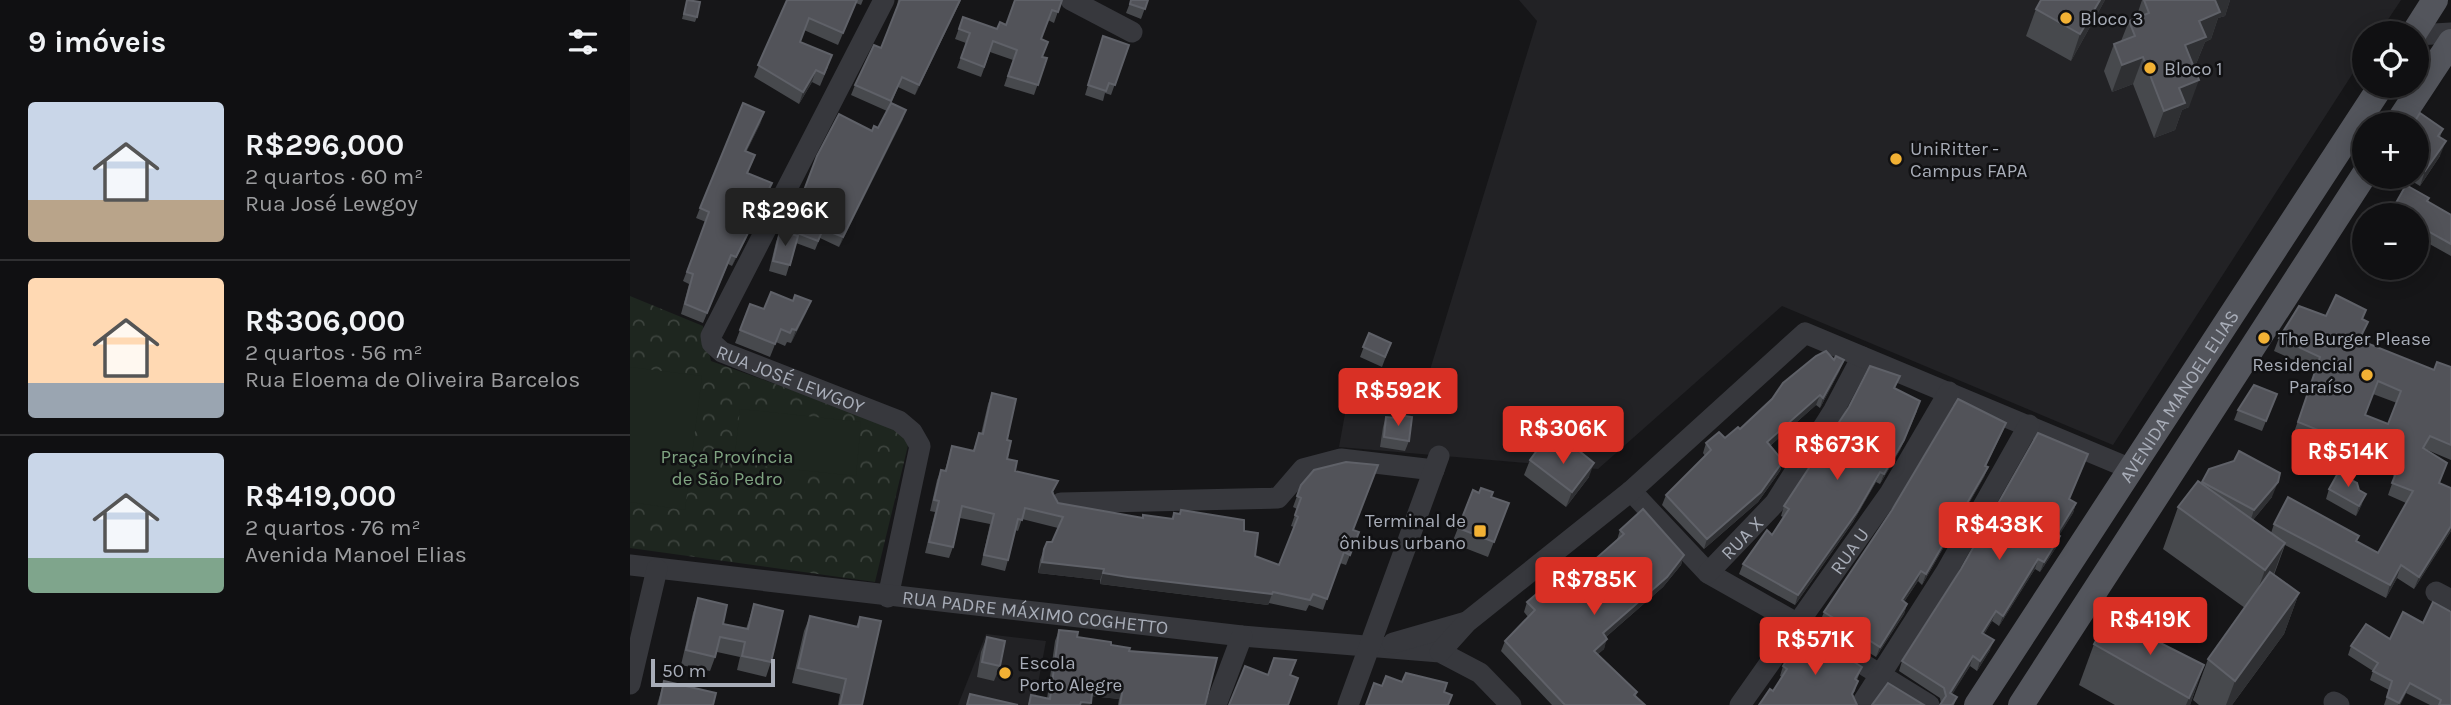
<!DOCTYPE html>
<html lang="pt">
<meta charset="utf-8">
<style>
body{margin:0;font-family:Karla,sans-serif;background:#19191b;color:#f1f3f6;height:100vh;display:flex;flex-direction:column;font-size:26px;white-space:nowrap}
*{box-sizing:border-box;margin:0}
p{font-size:23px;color:#9c9d9f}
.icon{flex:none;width:38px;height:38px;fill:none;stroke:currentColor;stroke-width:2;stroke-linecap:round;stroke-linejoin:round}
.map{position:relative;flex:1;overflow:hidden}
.side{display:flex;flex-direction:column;background:#101012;width:630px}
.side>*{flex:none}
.buttons{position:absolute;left:1722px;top:21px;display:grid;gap:14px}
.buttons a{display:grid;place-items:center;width:77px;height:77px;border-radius:50%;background:#101012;box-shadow:0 4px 18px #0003,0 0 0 2px #303032;font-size:35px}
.scale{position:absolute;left:21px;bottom:18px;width:124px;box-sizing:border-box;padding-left:7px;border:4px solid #a8adb8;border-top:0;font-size:19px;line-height:24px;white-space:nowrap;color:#a8adb8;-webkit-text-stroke:5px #111113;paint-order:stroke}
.price{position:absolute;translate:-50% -60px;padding:0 16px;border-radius:7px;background:#d93025;color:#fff;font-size:23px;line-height:46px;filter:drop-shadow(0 2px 4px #0008)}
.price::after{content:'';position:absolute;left:50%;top:42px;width:21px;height:16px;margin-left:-10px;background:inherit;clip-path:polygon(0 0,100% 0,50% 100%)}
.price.selected{background:#222;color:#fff}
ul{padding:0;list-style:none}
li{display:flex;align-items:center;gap:21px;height:175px;padding:0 28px}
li+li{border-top:2px solid #303032}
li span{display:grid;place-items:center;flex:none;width:196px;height:140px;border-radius:7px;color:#555}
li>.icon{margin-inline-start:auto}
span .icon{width:84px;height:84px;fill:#fffc;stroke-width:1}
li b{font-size:30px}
h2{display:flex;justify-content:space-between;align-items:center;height:84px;padding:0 28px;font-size:30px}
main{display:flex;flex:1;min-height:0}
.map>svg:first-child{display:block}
.built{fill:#222225}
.forest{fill:url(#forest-crowns)}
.garden{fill:#1e261f}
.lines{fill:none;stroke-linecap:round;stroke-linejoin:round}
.minor{stroke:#37383d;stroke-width:21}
.major{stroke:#53555c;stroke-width:26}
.wall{fill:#47494d;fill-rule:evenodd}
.shaded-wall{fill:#2f3033}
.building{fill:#525359;stroke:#5f6168;stroke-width:2;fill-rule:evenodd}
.poi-dot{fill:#f2b134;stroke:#111113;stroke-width:2.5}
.labels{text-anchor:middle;stroke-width:5;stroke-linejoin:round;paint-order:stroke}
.poi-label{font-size:19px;fill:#a8adb8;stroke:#111113;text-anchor:start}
.street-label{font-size:19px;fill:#a8adb8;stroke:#111113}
.park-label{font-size:19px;fill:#7fa381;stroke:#111113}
</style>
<main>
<section class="side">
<h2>9 imóveis<svg class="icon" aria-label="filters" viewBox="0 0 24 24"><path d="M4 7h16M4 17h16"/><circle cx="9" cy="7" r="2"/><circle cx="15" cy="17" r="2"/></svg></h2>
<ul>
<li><span style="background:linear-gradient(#c9d6e8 70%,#b9a48a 0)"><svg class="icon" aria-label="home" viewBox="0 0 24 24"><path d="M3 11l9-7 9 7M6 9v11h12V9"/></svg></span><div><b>R$296,000</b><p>2 quartos · 60 m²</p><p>Rua José Lewgoy</p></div></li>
<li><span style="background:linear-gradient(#ffd9b3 75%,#9aa5b1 0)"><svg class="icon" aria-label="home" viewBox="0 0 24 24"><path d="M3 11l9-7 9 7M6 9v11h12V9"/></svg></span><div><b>R$306,000</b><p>2 quartos · 56 m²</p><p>Rua Eloema de Oliveira Barcelos</p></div></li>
<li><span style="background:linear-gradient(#c9d6e8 75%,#7fa58c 0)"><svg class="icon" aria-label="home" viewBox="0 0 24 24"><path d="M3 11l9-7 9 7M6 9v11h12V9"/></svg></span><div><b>R$419,000</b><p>2 quartos · 76 m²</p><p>Avenida Manoel Elias</p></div></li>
</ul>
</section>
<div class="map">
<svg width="1821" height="705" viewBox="0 0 1821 705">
<defs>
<pattern id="forest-crowns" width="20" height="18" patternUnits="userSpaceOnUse" patternTransform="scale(1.75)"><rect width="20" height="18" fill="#1e261f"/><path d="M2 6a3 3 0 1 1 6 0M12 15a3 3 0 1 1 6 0" fill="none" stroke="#3c433d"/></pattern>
</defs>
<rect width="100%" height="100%" fill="#161618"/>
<g class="built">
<path d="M889 0H1771L1749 33H1734V56L1483 445 1152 306 968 469 709 447 717 403 788 409 907 21Z"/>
<path d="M356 634 416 641 404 705H328Z"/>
</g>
<path class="forest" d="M0 296 73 326 81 361 281 433 245 582 0 548Z"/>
<g class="garden">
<path d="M0 367 72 376 55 510 0 502Z"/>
<path d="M110 409 231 422 226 476 104 463Z"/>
</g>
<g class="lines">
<g class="minor">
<path id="s1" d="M254 0 81 336 82 343 92 352 269 421 282 432 290 446 258 597"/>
<path d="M441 0 502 32"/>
<path d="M1787 35 1821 33"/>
<path d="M1001 491 1078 573 1168 624"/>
<path d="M431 503 648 498 673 469 711 459 804 470"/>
<path id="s2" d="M0 565 612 636 810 652 850 673 881 705"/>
<path id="s3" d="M1078 573 1145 503 1204 410 1232 357"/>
<path d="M1806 592 1821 600"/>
<path d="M1173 627 1299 705"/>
<path d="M763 643 836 622"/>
<path d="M810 652 837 622 1001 491 1175 333 1501 469"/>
<path d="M0 684 27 569"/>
<path d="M1704 702 1709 705"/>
<path d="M586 705 612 636"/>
<path d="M718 705 809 456"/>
<path id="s4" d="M1110 705 1260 493 1319 392"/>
<path d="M1231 705 1316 572 1399 425"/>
</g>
<g class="major">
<path d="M1784 33 1805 0"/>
<path d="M1767 124 1821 42"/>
<path id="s5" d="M1347 705 1751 86"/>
<path d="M1391 705 1734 175"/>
</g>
</g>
<g class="wall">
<path d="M57 0 67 17 65 22 52 19Z"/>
<path d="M157 0H233L231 5 226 3 208 45 174 30 170 42 198 67 190 86 182 82 169 104 124 77Z"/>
<path d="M268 0H331L285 95 268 87 261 104 273 119 209 247 190 238 185 250 166 243 156 276 139 271 146 242 150 231 158 233 187 156 248 128 257 111 221 95 225 85 251 48 267 7Z"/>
<path d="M432 0 424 23 418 20 411 39 412 57 417 58 404 95 374 86 383 60 360 52 351 77 327 68 336 43 325 39 333 17 367 29 376 25Z"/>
<path d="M501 0H518L511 19 496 13Z"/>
<path d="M1475 0 1441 61 1396 36 1406 9Z"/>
<path d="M1512 0H1600L1595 16 1588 18 1581 39 1575 42 1566 64 1563 66 1559 107 1552 110 1545 130 1524 138 1503 84 1482 92 1474 71 1484 44 1491 41 1499 21 1506 18Z"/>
<path d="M473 36 499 45 481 95 475 93 473 101 455 95Z"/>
<path d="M131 122 116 152 117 173 142 183 130 211 125 209 117 228 120 229 116 239 102 266 98 264 73 323 51 314 59 284 53 281 76 222 66 218 70 208Z"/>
<path d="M1787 124 1813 129 1810 137V156L1790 186 1775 177H1787Z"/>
<path d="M1798 202 1821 215V256L1787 237V215H1760L1762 210Z"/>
<path d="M163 301H181L176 313 161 343 157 342 155 346 146 342 140 357 105 343 120 304 134 309Z"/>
<path d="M1736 310 1732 319 1733 335 1731 341 1804 370 1821 367V460L1795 449 1810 483 1821 531 1784 589 1767 578 1756 598 1655 545 1644 575 1669 593 1654 634 1602 705H1569L1563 700 1578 659 1615 608 1533 549 1548 507 1572 484 1579 469 1642 497 1623 520 1641 533 1644 524 1729 536 1727 541 1748 553 1776 503 1758 495 1764 478 1763 474 1663 435 1686 370 1644 351 1649 338ZM1743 394 1767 403 1758 424 1735 415Z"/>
<path d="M739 333 761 343 752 367 730 357Z"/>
<path d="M1210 370 1190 408 1186 405 1140 446 1153 461 1150 471 1128 502 1074 549 1032 505 1036 495 1075 456 1073 453 1076 443 1095 438Z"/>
<path d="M1265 389 1287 411 1270 450 1250 484 1246 482 1223 522 1165 605 1109 574 1113 564 1142 535 1153 517 1151 516 1154 506Z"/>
<path d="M362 393 377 440V459L385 471 424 492 423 494 428 503 512 518 541 519 544 513 550 514 551 510 614 531 625 556 649 565 664 527 661 526 667 509 663 507 671 485 723 530 729 532 716 565 710 563 693 610 679 605 676 611 639 603 638 605 470 584V580L408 573 410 560 414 549 422 542 428 528 392 519 388 531 385 530 378 560 375 571 351 565 360 524 330 518 323 547 319 558 295 553 305 512 300 511 307 480 311 470H315L322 446 343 451 349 433 351 434 358 404Z"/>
<path d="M1647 394 1632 431 1604 420 1608 410Z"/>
<path d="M768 415 779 441 775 451 750 447 753 427 756 417 767 418Z"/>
<path d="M1376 423 1356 466 1358 467 1354 477 1292 585 1288 581 1274 602 1277 604 1274 614 1246 657 1190 622 1194 612 1262 510Z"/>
<path d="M900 460 959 477 936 507 894 475Z"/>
<path d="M1699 489 1732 504 1726 516 1696 499Z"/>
<path d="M861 497 879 503 858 557 822 543 828 528Z"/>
<path d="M1439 500 1446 503 1443 513 1429 535 1430 536 1427 546 1410 572 1405 569 1369 626 1362 621 1354 634 1360 650 1347 671 1340 666 1322 694 1327 697 1324 705H1310L1311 703 1310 698 1269 671 1272 661 1331 569Z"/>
<path d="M990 530 1054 555 1051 565 1033 587 976 637 974 649 968 654 1007 692 1006 696 1015 705H922L871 651 875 641 898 617 894 612 897 602 920 599 987 540Z"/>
<path d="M68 598 93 624 116 629 124 604 141 662 136 677 107 670 110 657 87 652 80 671 51 665 63 613Z"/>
<path d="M180 616 226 627 230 617 232 705H208L210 694 162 683 174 631Z"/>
<path d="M429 630 447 637 481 645 499 651 575 705H488L489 699 462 696 460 705H398L401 695 417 699 425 641Z"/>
<path d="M357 637 370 666 364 681 347 677 351 652Z"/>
<path d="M1464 644 1574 665 1560 705H1485L1449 685Z"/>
<path d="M1721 646 1821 705H1800L1776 693 1770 705H1754L1759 690 1740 680 1743 671 1718 655Z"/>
<path d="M1153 666 1232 667 1227 680 1225 691 1222 695 1143 691 1152 677 1150 676Z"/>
<path d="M34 681 83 705H27Z"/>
</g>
<g class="shaded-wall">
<path d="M330 0 329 4 285 95 289 85Z"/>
<path d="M1470 0H1475L1441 61 1450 34Z"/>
<path d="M1583 0H1600L1595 16 1588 18 1581 39 1575 42 1566 64 1545 73 1555 45Z"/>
<path d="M1513 57 1503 84 1482 92 1492 65Z"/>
<path d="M186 70 182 82 169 104 173 92Z"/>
<path d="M1569 80 1559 107 1552 110 1545 130 1524 138 1534 111 1549 88Z"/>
<path d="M276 110 273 119 209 247 213 237Z"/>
<path d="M134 112 131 122 112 161 115 151Z"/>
<path d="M1816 141 1810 156 1790 186 1795 171Z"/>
<path d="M120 229 116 239 102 266 106 257Z"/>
<path d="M181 301 176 313 161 343 166 330Z"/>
<path d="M1214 360 1210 370 1190 408 1193 398Z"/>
<path d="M1190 395 1186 405 1133 452 1137 442Z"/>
<path d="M1290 401 1270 450 1250 484 1254 474Z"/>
<path d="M1376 423 1372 433 1351 476 1355 466Z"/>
<path d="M1153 461 1150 471 1128 502 1074 549 1077 539Z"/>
<path d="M964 463 959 477 936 507 942 492Z"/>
<path d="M1358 467 1354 477 1292 585 1296 574Z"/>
<path d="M1250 472 1246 482 1223 522 1165 605 1168 595Z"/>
<path d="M1648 482 1642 497 1619 525 1624 510Z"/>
<path d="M1736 494 1732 504 1726 516 1729 506Z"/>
<path d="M1446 503 1443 513 1424 544 1427 534Z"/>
<path d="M1821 526V531L1784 589 1789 577Z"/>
<path d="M1430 536 1427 546 1410 572 1414 562Z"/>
<path d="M1655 543 1640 584 1620 611 1635 570Z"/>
<path d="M1054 555 1051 565 1033 587 969 643 973 633Z"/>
<path d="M1408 559 1405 569 1369 626 1373 616Z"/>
<path d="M412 562 474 569 470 580 408 573Z"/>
<path d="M1771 565 1767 578 1756 598 1760 585Z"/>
<path d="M1291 571 1288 581 1268 611 1272 600Z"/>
<path d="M473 573 642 594 638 605 470 584Z"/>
<path d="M1669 593 1654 634 1602 705H1596L1605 681Z"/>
<path d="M1277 604 1274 614 1246 657 1250 647Z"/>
<path d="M1366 611 1362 621 1349 643 1352 633Z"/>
<path d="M977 639 974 649 960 661 964 651Z"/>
<path d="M1364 640 1360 650 1347 671 1350 661Z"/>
<path d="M1343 656 1340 666 1317 703 1320 693Z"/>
<path d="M1574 665 1560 705H1556L1559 698Z"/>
<path d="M1780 683 1776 693 1770 705H1768Z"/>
<path d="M463 685 493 688 489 699 459 696Z"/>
<path d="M451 702 461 703 460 705H449Z"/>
</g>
<g class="building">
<path d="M57 0 70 2 67 17 54 14Z"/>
<path d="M157 0H227L213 33 179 18 170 42 202 55 194 74 186 70 173 92 128 65Z"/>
<path d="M270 0H330L289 85 272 77 261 101 225 85 244 45 251 48Z"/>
<path d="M385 0H432L428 12 422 10 411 39 418 42 412 57 417 58 408 85 378 76 387 50 363 41 354 67 331 58 340 33 329 29 333 17 367 29 370 22 376 25Z"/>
<path d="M501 0H518L515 9 500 4Z"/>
<path d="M1411 0H1470L1450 34 1406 9Z"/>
<path d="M1514 0H1585L1590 12 1569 21 1576 37 1555 45 1569 80 1549 88 1555 103 1534 111 1513 57 1492 65 1484 44 1505 36 1499 21 1519 13Z"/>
<path d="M473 36 499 45 485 85 479 83 476 91 458 85Z"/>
<path d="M113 103 134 112 115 151 125 155 117 173 142 183 133 201 129 200 116 228 120 229 106 257 101 255 77 313 55 304 63 274 57 272 79 212 70 208Z"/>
<path d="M261 103 276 110 213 237 193 229 188 241 159 230 187 156 209 114 242 131 244 126 248 128Z"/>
<path d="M1790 113 1813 129 1808 136 1816 141 1795 171 1787 166V124H1783Z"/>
<path d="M1776 185 1799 198 1797 201 1821 215V244L1787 225V215H1770L1762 210Z"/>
<path d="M150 231 168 236 160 265 143 261Z"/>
<path d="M141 292 163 301 165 295 181 301 166 330 162 329 160 333 151 329 145 344 110 330 120 304 134 309Z"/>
<path d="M1706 295 1736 310 1732 319 1738 322 1729 340 1804 370 1807 362 1821 367V445L1800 436 1793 448 1817 463 1809 483 1821 488V526L1789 577 1771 565 1760 585 1644 524 1658 497 1729 536 1726 541 1748 553 1783 491 1762 483 1769 466 1767 462 1668 422 1690 357 1649 338 1669 306 1696 316ZM1748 381 1771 391 1758 424 1735 415Z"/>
<path d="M739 333 761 343 755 357 733 347Z"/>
<path d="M1196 351 1204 360 1206 356 1214 360 1193 398 1190 395 1137 442 1153 461 1131 492 1077 539 1036 495 1081 450 1076 443 1089 432 1095 438 1108 427 1110 429 1142 399 1153 383 1186 356Z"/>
<path d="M1240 366 1270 376 1264 388 1290 401 1274 440 1254 474 1250 472 1227 512 1168 595 1113 564 1137 530 1142 535 1159 509 1154 506 1219 407Z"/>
<path d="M1624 385 1647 394 1636 421 1608 410Z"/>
<path d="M362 393 386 399 377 440 381 441 377 459 387 461 385 471 428 481 422 492 428 503 513 518V515L543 519 544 513 550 514 551 510 614 520V531L628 533 625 556 649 565 668 517 665 515 671 498 667 496 671 485 684 470 716 462 748 465 723 530 729 532 720 555 714 552 697 599 683 594 680 600 643 592 642 594 498 577 473 573 474 569 412 562 414 549 417 542H422L433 517 395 508 392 520 388 519 378 560 354 555 364 514 332 506 323 547 299 542 309 501 304 500 311 470 316 471 322 446 344 451 349 433 353 434Z"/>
<path d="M1328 399 1376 423 1355 466 1358 467 1296 574 1291 571 1272 600 1277 604 1250 647 1194 612 1262 510Z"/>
<path d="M768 415 782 417 779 441 754 437 756 417 767 418Z"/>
<path d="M1408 433 1458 454 1439 499 1446 503 1427 534 1430 536 1414 562 1408 559 1373 616 1366 611 1352 633 1364 640 1350 661 1343 656 1320 693 1327 697 1322 705H1310L1316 696 1314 688 1272 661 1331 569Z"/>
<path d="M908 449 948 450 964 463 942 492 900 460Z"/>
<path d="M1609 451 1650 473 1648 482 1624 510 1572 482 1579 469 1604 461Z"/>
<path d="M1708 473 1727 483 1729 490 1736 494 1729 506 1699 489Z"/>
<path d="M1568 481 1655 543 1635 570 1548 507Z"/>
<path d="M851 488 863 492 861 497 879 503 864 542 828 528 843 490 849 493Z"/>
<path d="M1013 509 1054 555 1037 577 973 633 977 639 964 651 1007 692 1004 695 1015 705H935L875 641 905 610 897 602 911 590 920 599 994 534 990 530Z"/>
<path d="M1640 572 1669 593 1605 681 1578 659Z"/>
<path d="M68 598 97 605 93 624 118 629 124 604 153 611 141 662 112 656 115 642 90 637 85 657 56 650Z"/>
<path d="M1803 602 1821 612V705H1809L1811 700 1780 683 1769 703 1757 697 1762 681 1743 671 1748 663 1721 646 1736 624 1760 639 1773 612 1793 623Z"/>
<path d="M180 616 228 627 230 617 251 621 232 705H210L216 679 168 668Z"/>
<path d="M1479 617 1574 665 1559 698 1464 644Z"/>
<path d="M429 630 448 632 447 637 481 642V645L500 648 499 651 587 658 575 705H490L493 688 463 685 461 703 451 702 450 705H399L401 695 420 699Z"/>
<path d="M1175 631 1232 667 1225 679 1228 681 1222 694 1227 705H1129L1140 689 1143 691 1157 669 1153 666Z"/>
<path d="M357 637 375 641 370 666 352 662Z"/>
<path d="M644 658 666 660 660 675 668 678 658 705H599L615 666 638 675Z"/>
<path d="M776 673 817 683 814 692 822 695 818 705H736L744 683 752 686 756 676 772 682Z"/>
<path d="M34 681 86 693 83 705H29Z"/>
<path d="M1258 683 1294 705H1242Z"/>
<path d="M340 694 388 705H337Z"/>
</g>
<g class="poi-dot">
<circle cx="1436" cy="18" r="7"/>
<circle cx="1520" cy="68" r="7"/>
<circle cx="1266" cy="159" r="7"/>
<circle cx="1634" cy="338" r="7"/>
<circle cx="1737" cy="375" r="7"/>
<rect x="843" y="524" width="14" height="14" rx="3.5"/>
<circle cx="375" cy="673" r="7"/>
</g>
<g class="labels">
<g class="poi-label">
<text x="1450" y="25">Bloco 3</text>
<text x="1534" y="75">Bloco 1</text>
<text x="1280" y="155">UniRitter -<tspan x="1280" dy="22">Campus FAPA</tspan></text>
<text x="1648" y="345">The Burger Please</text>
<text x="1723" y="371" text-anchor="end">Residencial<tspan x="1723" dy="22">Paraíso</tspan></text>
<text x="836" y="527" text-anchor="end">Terminal de<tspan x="836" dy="22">ônibus urbano</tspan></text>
<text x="389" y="669">Escola<tspan x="389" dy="22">Porto Alegre</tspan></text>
</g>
<g class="street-label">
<text dy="7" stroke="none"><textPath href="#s1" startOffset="472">RUA JOSÉ LEWGOY</textPath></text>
<text dy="7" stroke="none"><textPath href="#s5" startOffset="369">AVENIDA MANOEL ELIAS</textPath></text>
<text dy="7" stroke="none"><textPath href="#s3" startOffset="49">RUA X</textPath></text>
<text dy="7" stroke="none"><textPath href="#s4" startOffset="189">RUA U</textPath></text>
<text dy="7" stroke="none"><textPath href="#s2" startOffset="408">RUA PADRE MÁXIMO COGHETTO</textPath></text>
</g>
<g class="park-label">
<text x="97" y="463">Praça Província<tspan x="97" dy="22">de São Pedro</tspan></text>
</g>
</g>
</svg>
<div class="buttons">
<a><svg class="icon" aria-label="locate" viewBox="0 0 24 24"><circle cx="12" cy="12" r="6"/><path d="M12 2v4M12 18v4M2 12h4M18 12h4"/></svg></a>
<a>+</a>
<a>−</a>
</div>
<div class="scale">50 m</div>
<b class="price selected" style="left:155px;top:248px">R$296K</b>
<b class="price" style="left:768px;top:428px">R$592K</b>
<b class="price" style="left:933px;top:466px">R$306K</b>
<b class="price" style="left:1207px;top:482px">R$673K</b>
<b class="price" style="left:1718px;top:489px">R$514K</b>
<b class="price" style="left:1369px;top:562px">R$438K</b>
<b class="price" style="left:964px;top:617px">R$785K</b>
<b class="price" style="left:1520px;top:657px">R$419K</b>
<b class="price" style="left:1185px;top:677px">R$571K</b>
</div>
</main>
